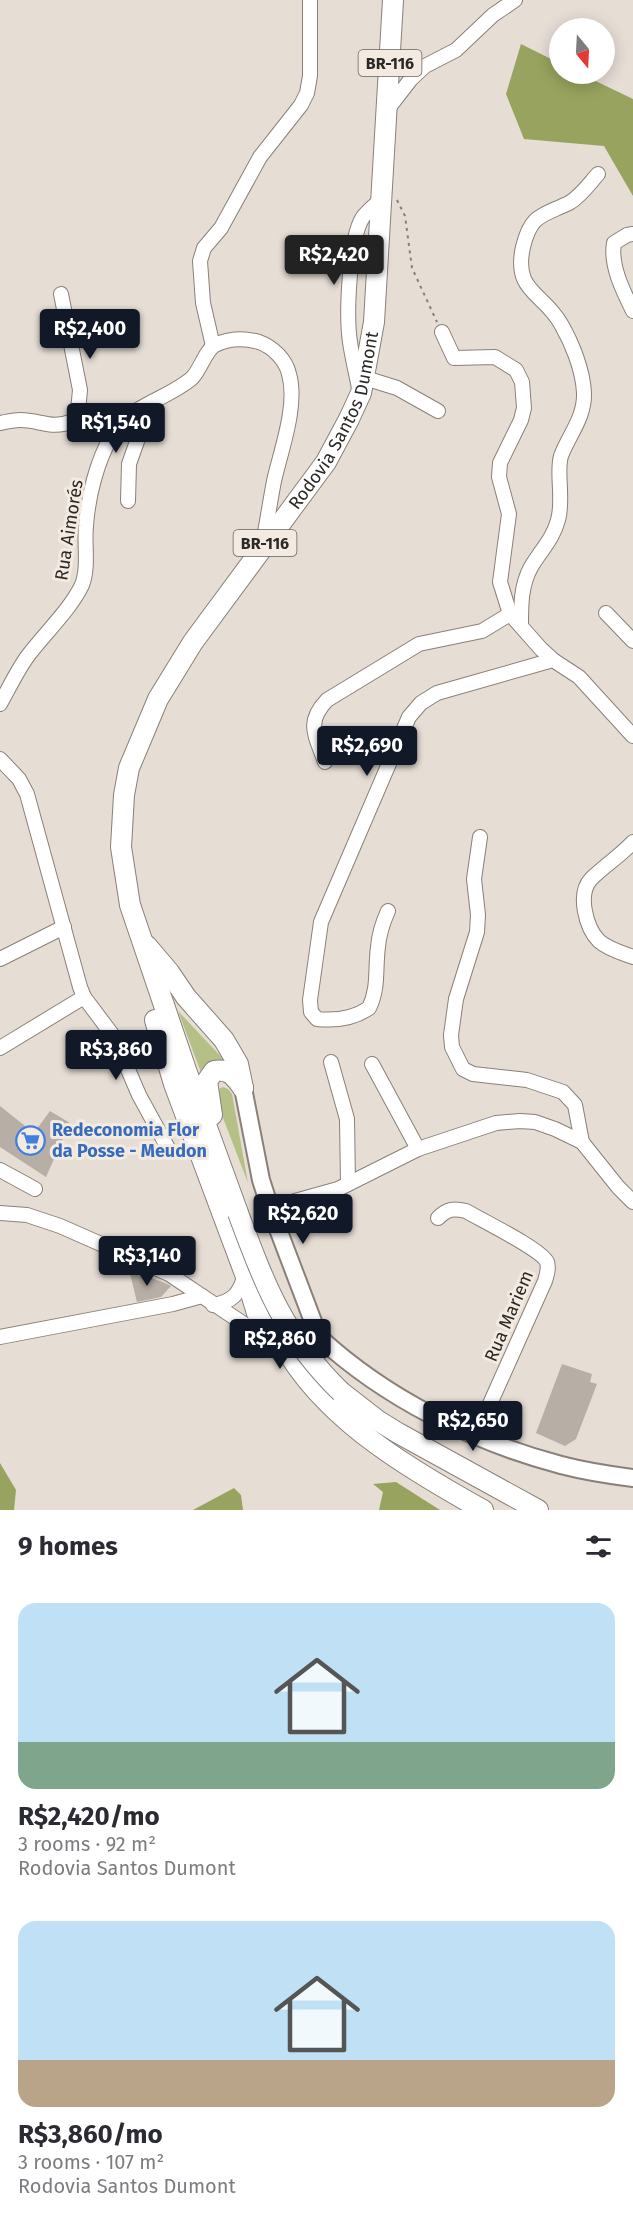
<!DOCTYPE html>
<meta charset="utf-8">
<style>
body{margin:0;font-family:"Fira Sans",sans-serif;background:#f2f2f3;color:#2b2b33;height:100vh;display:flex;flex-direction:column;font-size:22px;white-space:nowrap}
*{box-sizing:border-box;margin:0}
p{font-size:20px;color:#7c7c81}
.icon{flex:none;width:33px;height:33px;fill:none;stroke:currentColor;stroke-width:2;stroke-linecap:round;stroke-linejoin:round}
.map{position:relative;height:1510px;overflow:hidden}
.drawer{display:flex;flex-direction:column;background:#fff;flex:1}
.drawer>*{flex:none}
.needle{width:39px;rotate:162deg}
.tools{position:absolute;left:549px;top:18px;display:grid;gap:12px}
.tools a{display:grid;place-items:center;width:66px;height:66px;border-radius:50%;background:#fff;box-shadow:0 3px 15px #0003;font-size:30px}
.price{position:absolute;translate:-50% -51px;padding:0 14px;border-radius:6px;background:#111827;color:#fff;font-size:20px;line-height:39px;filter:drop-shadow(0 2px 3px #0008)}
.price::after{content:'';position:absolute;left:50%;top:36px;width:18px;height:14px;margin-left:-9px;background:inherit;clip-path:polygon(0 0,100% 0,50% 100%)}
.price.active{background:#222;color:#fff}
ul{padding:0;list-style:none}
li{display:grid;align-content:center;gap:12px;height:318px;padding:0 18px}
li span{display:grid;place-items:center;height:186px;border-radius:18px;color:#555}
li>.icon{margin-inline-start:auto}
span .icon{width:108px;height:108px;fill:#fffc;stroke-width:1}
li b{font-size:26px}
h2{display:flex;justify-content:space-between;align-items:center;height:72px;padding:0 18px;font-size:26px}
.map>svg:first-child{display:block}
.green{fill:#b5c086}
.forest{fill:#97a35e}
.building{fill:#b7aea6}
.lines{fill:none;stroke-linecap:round;stroke-linejoin:round}
.minor-casing{stroke:#898079;stroke-width:16}
.major-casing{stroke:#898079;stroke-width:20}
.highway-casing{stroke:#898079;stroke-width:22}
.path{stroke:#857f7a;stroke-width:2;stroke-dasharray:3 4.5;stroke-linecap:butt}
.minor{stroke:#fff;stroke-width:14}
.major{stroke:#fff;stroke-width:16}
.highway{stroke:#fff;stroke-width:20}
.highway-bridge-casing{stroke:#898079;stroke-width:22;stroke-linecap:butt}
.highway-bridge{stroke:#fff;stroke-width:20}
.labels{text-anchor:middle;stroke-width:6;stroke-linejoin:round;paint-order:stroke}
.shield{fill:#f3eae2;stroke:#67625e;stroke-width:1.5}
.shield-label{font-size:16px;font-weight:bold;fill:#2b2825}
.street-label{font-size:18px;fill:#2b2825;stroke:#f3eae2}
.shop-label{font-size:18px;font-weight:bold;fill:#366cbe;stroke:#f3eae2;text-anchor:start}
</style>
<div class="map">
<svg width="633" height="1510" viewBox="0 0 633 1510">
<rect width="100%" height="100%" fill="#e6ddd5"/>
<g class="green">
<path d="M178 1011 228 1064 202 1075Z"/>
<path d="M223 1087 228 1089 232 1094 248 1183 217 1102V1090Z"/>
</g>
<g class="forest">
<path d="M521 44 559 63 560 74H581L633 99V196L604 146 524 139 506 94Z"/>
<path d="M0 1463 16 1490 14 1510H0Z"/>
<path d="M396 1482 440 1510H379L383 1492 373 1484Z"/>
<path d="M234 1488 241 1495 243 1510H193Z"/>
</g>
<g class="building">
<path d="M0 1106 34 1133 50 1111 70 1123 46 1177 0 1147Z"/>
<path d="M129 1269 167 1284 171 1286 161 1297 137 1302Z"/>
<path d="M562 1364 592 1374 590 1382 597 1384 576 1439 565 1446 536 1433Z"/>
</g>
<g class="lines">
<defs>
<g id="minor">
<path d="M387 110 411 79 425 66 456 50 493 15 515 0"/>
<path d="M633 234 627 235 614 243C610 265 623 291 633 311"/>
<path d="M442 332 454 358 495 357 516 370 522 382 524 408 521 420 500 463 499 477 509 514 500 582 510 614 541 649 553 660 579 677 633 736"/>
<path d="M213 346 203 303 200 261 204 248 221 228 260 157 301 105 307 93 310 76V0"/>
<path d="M365 378 397 388 438 411"/>
<path d="M359 388C356 372 352 357 350 342 346 316 349 238 363 217 368 210 377 204 383 197"/>
<path d="M0 423C6 422 13 420 20 420 41 420 51 430 73 421L78 411 80 390 61 294"/>
<path d="M128 501 129 464 141 430 142 408"/>
<path d="M606 613 633 641"/>
<path d="M521 624C521 605 521 585 531 567 541 550 553 539 558 520 564 500 556 472 561 456 569 435 585 417 584 393 583 370 572 343 561 324 543 292 513 292 523 247 531 214 542 216 569 203 581 196 589 184 598 174"/>
<path d="M0 704C9 688 17 671 27 657 44 634 70 610 82 585 89 567 84 544 86 526 88 496 97 461 112 435 128 406 168 399 192 378 201 369 205 351 215 345 229 338 245 338 259 342 273 347 286 360 289 374 298 405 281 450 274 481 270 502 267 523 263 543"/>
<path d="M0 759 19 779 27 794 80 987 84 997 0 1048"/>
<path d="M325 762C316 736 305 723 327 700L419 644 482 631 510 614"/>
<path d="M480 837 474 879 478 915 477 932 456 999 451 1035 452 1047 463 1069 473 1074 527 1080 563 1092 575 1105 582 1142"/>
<path d="M633 842C620 856 604 866 591 879 577 894 586 928 599 941 608 949 622 953 633 957"/>
<path d="M388 911C383 922 379 934 378 947 375 968 379 988 369 1008 353 1019 336 1021 317 1019L311 1012 310 1000 321 922 409 717 421 703 437 693 553 660"/>
<path d="M0 959 64 927"/>
<path d="M84 997 114 1037 139 1095 169 1150"/>
<path d="M331 1062 347 1119 348 1184"/>
<path d="M372 1064 418 1149"/>
<path d="M0 1170 35 1189"/>
<path d="M270 1208 338 1189 418 1149 496 1123 520 1121 535 1122 555 1129 582 1142 618 1187 633 1202"/>
<path d="M0 1213 27 1215 60 1226 169 1274 280 1348"/>
<path d="M438 1218C447 1209 453 1208 466 1211 481 1220 541 1249 547 1262 549 1268 547 1274 545 1281L476 1435"/>
<path d="M213 1305C233 1302 240 1293 245 1274"/>
<path d="M0 1337 173 1304 202 1296"/>
</g>
<g id="major">
<path d="M243 1088 261 1180 270 1208 314 1324"/>
<path d="M319 1337C385 1398 473 1442 561 1465 584 1471 609 1475 633 1478"/>
</g>
<g id="highway">
<path d="M147 946 169 972 186 997 224 1040 238 1064 243 1088"/>
<path d="M155 1020 174 1084 245 1274 257 1313 264 1326 278 1337"/>
<path d="M212 1115 207 1081 214 1071C229 1068 235 1077 243 1088"/>
<path id="s1" d="M238 1213 186 1070 130 905 121 847 124 795 129 768 158 699 193 642 326 462 349 419 361 393 374 322 393 0"/>
<path d="M290 1356C334 1425 413 1471 483 1510"/>
<path d="M341 1392 377 1420 398 1433 538 1510"/>
</g>
</defs>
<use href="#minor" class="minor-casing"/>
<use href="#major" class="major-casing"/>
<use href="#highway" class="highway-casing"/>
<path class="path" d="M397 200 405 216 412 268 437 322"/>
<use href="#minor" class="minor"/>
<use href="#major" class="major"/>
<use href="#highway" class="highway"/>
<defs>
<path id="highway-bridge" d="M238 1213C265 1285 284 1337 341 1392"/>
</defs>
<use href="#highway-bridge" class="highway-bridge-casing"/>
<use href="#highway-bridge" class="highway-bridge"/>
</g>
<defs>
<symbol id="supermarket-ring" viewBox="-11 -11 22 22"><circle r="9.5" fill="#f3eae2" stroke="#3f7fe0" stroke-width="1.5"/><path d="M-6-5.5h2.5l.6 2H6L4.5 2H-2.5L-4.4-4H-6ZM-1.5 3.2a1.3 1.3 0 1 0 .1 0ZM3 3.2a1.3 1.3 0 1 0 .1 0Z" fill="#3f7fe0"/></symbol>
</defs>
<g fill-rule="evenodd">
<use href="#supermarket-ring" x="14" y="1124" width="33" height="33"/>
</g>
<g class="labels">
<g class="shield">
<rect x="358.5" y="50" width="63" height="26" rx="4.5"/>
<rect x="233.5" y="530" width="63" height="26" rx="4.5"/>
</g>
<g class="shield-label">
<text x="390" y="69">BR-116</text>
<text x="265" y="549">BR-116</text>
</g>
<g class="street-label">
<text dy="6" stroke="none"><textPath href="#s1" startOffset="872">Rodovia Santos Dumont</textPath></text>
<text transform="translate(69 530) rotate(-81)" y="6">Rua Aimorés</text>
<text transform="translate(509 1316) rotate(-67)" y="6">Rua Mariem</text>
</g>
<g class="shop-label">
<text x="52" y="1136">Redeconomia Flor<tspan x="52" dy="21">da Posse - Meudon</tspan></text>
</g>
</g>
</svg>
<div class="tools">
<a><svg class="needle" viewBox="-14 -14 28 28"><path d="M0-13l5 13h-10z" fill="#e53935"/><path d="M0 13l5-13h-10z" fill="#7c7c81"/></svg></a>
</div>
<b class="price active" style="left:334px;top:286px">R$2,420</b>
<b class="price" style="left:90px;top:360px">R$2,400</b>
<b class="price" style="left:116px;top:454px">R$1,540</b>
<b class="price" style="left:367px;top:777px">R$2,690</b>
<b class="price" style="left:116px;top:1081px">R$3,860</b>
<b class="price" style="left:303px;top:1245px">R$2,620</b>
<b class="price" style="left:147px;top:1287px">R$3,140</b>
<b class="price" style="left:280px;top:1370px">R$2,860</b>
<b class="price" style="left:473px;top:1452px">R$2,650</b>
</div>
<section class="drawer">
<h2>9 homes<svg class="icon" aria-label="filters" viewBox="0 0 24 24"><path d="M4 7h16M4 17h16"/><circle cx="9" cy="7" r="2"/><circle cx="15" cy="17" r="2"/></svg></h2>
<ul>
<li><span style="background:linear-gradient(#bfe0f5 75%,#7fa58c 0)"><svg class="icon" aria-label="home" viewBox="0 0 24 24"><path d="M3 11l9-7 9 7M6 9v11h12V9"/></svg></span><div><b>R$2,420/mo</b><p>3 rooms · 92 m²</p><p>Rodovia Santos Dumont</p></div></li>
<li><span style="background:linear-gradient(#bfe0f5 75%,#b9a48a 0)"><svg class="icon" aria-label="home" viewBox="0 0 24 24"><path d="M3 11l9-7 9 7M6 9v11h12V9"/></svg></span><div><b>R$3,860/mo</b><p>3 rooms · 107 m²</p><p>Rodovia Santos Dumont</p></div></li>
</ul>
</section>
